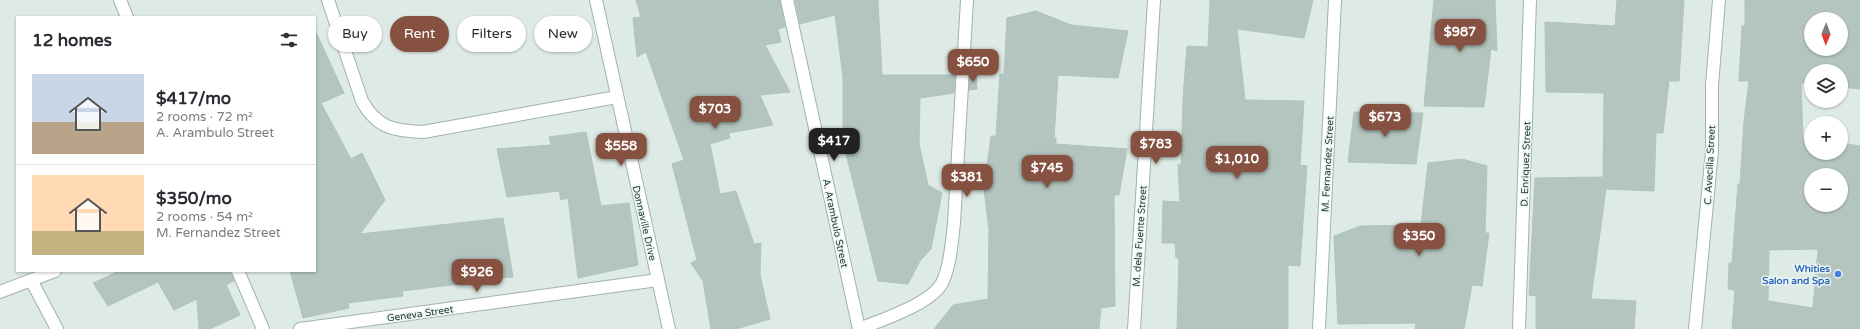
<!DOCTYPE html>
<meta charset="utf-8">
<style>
body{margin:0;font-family:"Varela Round",sans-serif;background:#f7f7f7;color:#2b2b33;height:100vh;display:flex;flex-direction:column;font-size:15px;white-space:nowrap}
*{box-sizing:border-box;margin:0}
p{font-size:13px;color:#7c7c81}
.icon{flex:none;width:22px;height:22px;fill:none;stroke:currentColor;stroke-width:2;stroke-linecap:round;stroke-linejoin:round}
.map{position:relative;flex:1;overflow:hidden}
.sheet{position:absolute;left:16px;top:16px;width:300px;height:256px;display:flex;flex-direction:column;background:#fff;border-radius:0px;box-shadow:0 1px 3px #0004}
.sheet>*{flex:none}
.top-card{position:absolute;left:328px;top:16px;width:380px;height:36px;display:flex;gap:8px}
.needle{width:26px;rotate:181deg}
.controls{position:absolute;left:1804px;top:12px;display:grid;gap:8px}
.controls a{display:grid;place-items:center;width:44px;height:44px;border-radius:50%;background:#fff;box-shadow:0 1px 3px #0004;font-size:20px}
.price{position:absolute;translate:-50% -34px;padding:0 9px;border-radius:8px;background:#865140;color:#fff;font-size:13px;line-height:26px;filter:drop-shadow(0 1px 2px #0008)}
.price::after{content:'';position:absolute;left:50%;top:24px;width:12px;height:9px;margin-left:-6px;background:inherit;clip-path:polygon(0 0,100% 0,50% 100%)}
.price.on{background:#222;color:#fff}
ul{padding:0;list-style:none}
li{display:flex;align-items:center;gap:12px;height:100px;padding:0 16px}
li+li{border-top:1px solid #e1e1e2}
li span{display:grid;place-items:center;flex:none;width:112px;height:80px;border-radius:0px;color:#555}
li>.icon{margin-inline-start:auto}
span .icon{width:48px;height:48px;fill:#fffc;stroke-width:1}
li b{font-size:17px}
h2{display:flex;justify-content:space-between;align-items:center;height:48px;padding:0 16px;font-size:17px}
.pill{padding:0 14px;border-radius:18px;background:#fff;box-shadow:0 1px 3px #0004;font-size:14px;line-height:36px}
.pill.on{background:#865140;color:#fff}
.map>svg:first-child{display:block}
.building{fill:#b3c5be;stroke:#b0c4bd;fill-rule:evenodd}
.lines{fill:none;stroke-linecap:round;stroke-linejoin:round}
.minor-casing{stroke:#a1b2ac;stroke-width:14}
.minor{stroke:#fff;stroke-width:12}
.shop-dot{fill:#3f7fe0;stroke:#eef7f3;stroke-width:1.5}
.labels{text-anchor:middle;stroke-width:3;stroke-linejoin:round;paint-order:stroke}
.street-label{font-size:10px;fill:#1f3a34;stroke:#eef7f3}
.shop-label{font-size:10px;font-weight:bold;fill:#366cbe;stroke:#eef7f3;text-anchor:end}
</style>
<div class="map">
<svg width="1860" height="329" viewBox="0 0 1860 329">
<rect width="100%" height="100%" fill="#deeae5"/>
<g class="building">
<path d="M636 0H780L785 27 778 29 781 42 765 45 790 92 760 95 773 125 729 133 730 138 710 144 720 194 736 191 754 244 761 243 760 275 770 319 736 329H711L703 281 691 263 697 260 672 164 684 160 646 52 637 57 633 18 641 17Z"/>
<path d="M795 0H878L882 75H955L954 93 920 98 919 144 928 185 942 193 931 249 920 261 908 284 878 281 843 142V77L835 15 800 24Z"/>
<path d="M1210 0H1313L1304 38 1237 29 1245 100 1304 101 1300 165 1307 166 1300 266 1288 265V329H1177L1179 258H1176L1175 243H1162L1163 201 1180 202 1178 164 1181 165 1183 98 1187 46 1208 47Z"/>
<path d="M1434 0H1495L1497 51 1491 49 1484 107 1424 106Z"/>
<path d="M1617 0H1684L1679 81H1669L1663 133H1656L1654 191 1606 189 1591 299 1636 301 1634 329H1536V296L1529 295 1535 178 1603 177 1604 93 1546 92 1545 22 1615 26Z"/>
<path d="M1745 0H1860V89L1841 87V71H1811V84L1801 83 1803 139 1811 140V153H1841V143L1860 146V329H1732L1735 290 1728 289 1729 263H1732L1738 184H1740L1744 121 1749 81H1739L1742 26H1745ZM1811 19H1841V49H1811ZM1811 175H1841V205H1811ZM1818 249 1813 308 1768 301 1769 250Z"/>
<path d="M1036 11 1071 25 1128 31 1118 78 1058 75 1054 138H1056V144L1127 149 1119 195H1114L1115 306 1101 308 1099 329H934L953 305 988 299 989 230 984 189 991 136H996L1000 74H1004L1007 18Z"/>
<path d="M315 30 344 93 321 103 351 159 362 153 385 200 360 234 503 218 513 277 459 282 460 284 402 291 403 296 348 303 349 308 303 318 290 271H315Z"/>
<path d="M970 75H976L977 89 969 90Z"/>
<path d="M1354 112 1423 113 1416 164 1348 162Z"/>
<path d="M586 132 601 206 629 203 638 265 578 278 568 198 561 200 559 191 507 197 497 149 551 145 549 137Z"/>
<path d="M1462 159 1487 166 1485 233H1489L1482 286 1472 285 1464 329H1415L1416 323 1338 324 1334 236 1361 226 1421 225 1428 163Z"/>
<path d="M119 271H231L234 281 226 285 240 315 210 329H199L197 299 174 310 158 282 108 306 93 283Z"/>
</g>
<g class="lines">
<defs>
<g id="minor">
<path d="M120 0 127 17"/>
<path d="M328 0 362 101C377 128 394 131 423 132L617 97"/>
<path d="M596 0 669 329"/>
<path d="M787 0 859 329"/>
<path d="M238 271 263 329"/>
<path d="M31 280 57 329"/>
<path d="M0 292 55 271"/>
<path d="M300 329 658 280"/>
<path d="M859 329C881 320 931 304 942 283 950 267 952 241 954 223L967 0"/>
<path d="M1134 329 1154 0"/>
<path d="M1319 329 1335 0"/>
<path d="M1519 329 1530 0"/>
<path d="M1695 329 1712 151V85L1719 0"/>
</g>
</defs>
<use href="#minor" class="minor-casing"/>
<use href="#minor" class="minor"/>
</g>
<circle class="shop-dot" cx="1838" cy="274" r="4"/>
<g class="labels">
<g class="street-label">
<text transform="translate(1327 164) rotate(-87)" y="4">M. Fernandez Street</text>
<text transform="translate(1525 164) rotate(-88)" y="4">D. Enriquez Street</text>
<text transform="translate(1709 165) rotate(-87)" y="4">C. Avecilla Street</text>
<text transform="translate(645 223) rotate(77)" y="4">Donnaville Drive</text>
<text transform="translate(836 223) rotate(78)" y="4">A. Arambulo Street</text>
<text transform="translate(1139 236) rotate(-86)" y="4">M. dela Fuente Street</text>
<text transform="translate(420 313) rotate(-8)" y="4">Geneva Street</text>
</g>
<g class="shop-label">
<text x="1830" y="272">Whities<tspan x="1830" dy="12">Salon and Spa</tspan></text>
</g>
</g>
</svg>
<div class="controls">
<a><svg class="needle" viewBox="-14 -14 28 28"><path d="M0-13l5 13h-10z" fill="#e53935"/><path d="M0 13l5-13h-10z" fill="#7c7c81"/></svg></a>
<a><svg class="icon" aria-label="layers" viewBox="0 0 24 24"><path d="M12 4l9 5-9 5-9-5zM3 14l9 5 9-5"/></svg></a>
<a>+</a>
<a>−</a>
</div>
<b class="price" style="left:1460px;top:53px">$987</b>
<b class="price" style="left:973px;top:83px">$650</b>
<b class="price" style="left:715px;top:130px">$703</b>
<b class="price" style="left:1385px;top:138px">$673</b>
<b class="price on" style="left:834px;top:162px">$417</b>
<b class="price" style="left:1156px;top:165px">$783</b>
<b class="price" style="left:621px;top:167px">$558</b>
<b class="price" style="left:1237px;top:180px">$1,010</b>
<b class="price" style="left:1047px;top:189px">$745</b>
<b class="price" style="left:967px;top:198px">$381</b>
<b class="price" style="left:1419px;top:257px">$350</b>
<b class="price" style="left:477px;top:293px">$926</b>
<div class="top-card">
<a class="pill">Buy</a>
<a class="pill on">Rent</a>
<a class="pill">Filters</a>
<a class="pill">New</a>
</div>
<section class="sheet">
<h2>12 homes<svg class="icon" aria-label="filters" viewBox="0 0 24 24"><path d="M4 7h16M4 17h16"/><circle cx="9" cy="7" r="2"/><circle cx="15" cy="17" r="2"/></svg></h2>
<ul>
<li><span style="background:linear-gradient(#c9d6e8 60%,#b9a48a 0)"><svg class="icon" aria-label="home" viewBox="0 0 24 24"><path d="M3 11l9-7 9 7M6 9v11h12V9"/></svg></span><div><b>$417/mo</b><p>2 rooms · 72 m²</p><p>A. Arambulo Street</p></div></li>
<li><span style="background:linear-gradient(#ffd9b3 70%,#c2b280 0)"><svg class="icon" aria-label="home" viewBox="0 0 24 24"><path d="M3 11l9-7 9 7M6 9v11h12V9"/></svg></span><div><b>$350/mo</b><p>2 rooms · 54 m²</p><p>M. Fernandez Street</p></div></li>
</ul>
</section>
</div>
